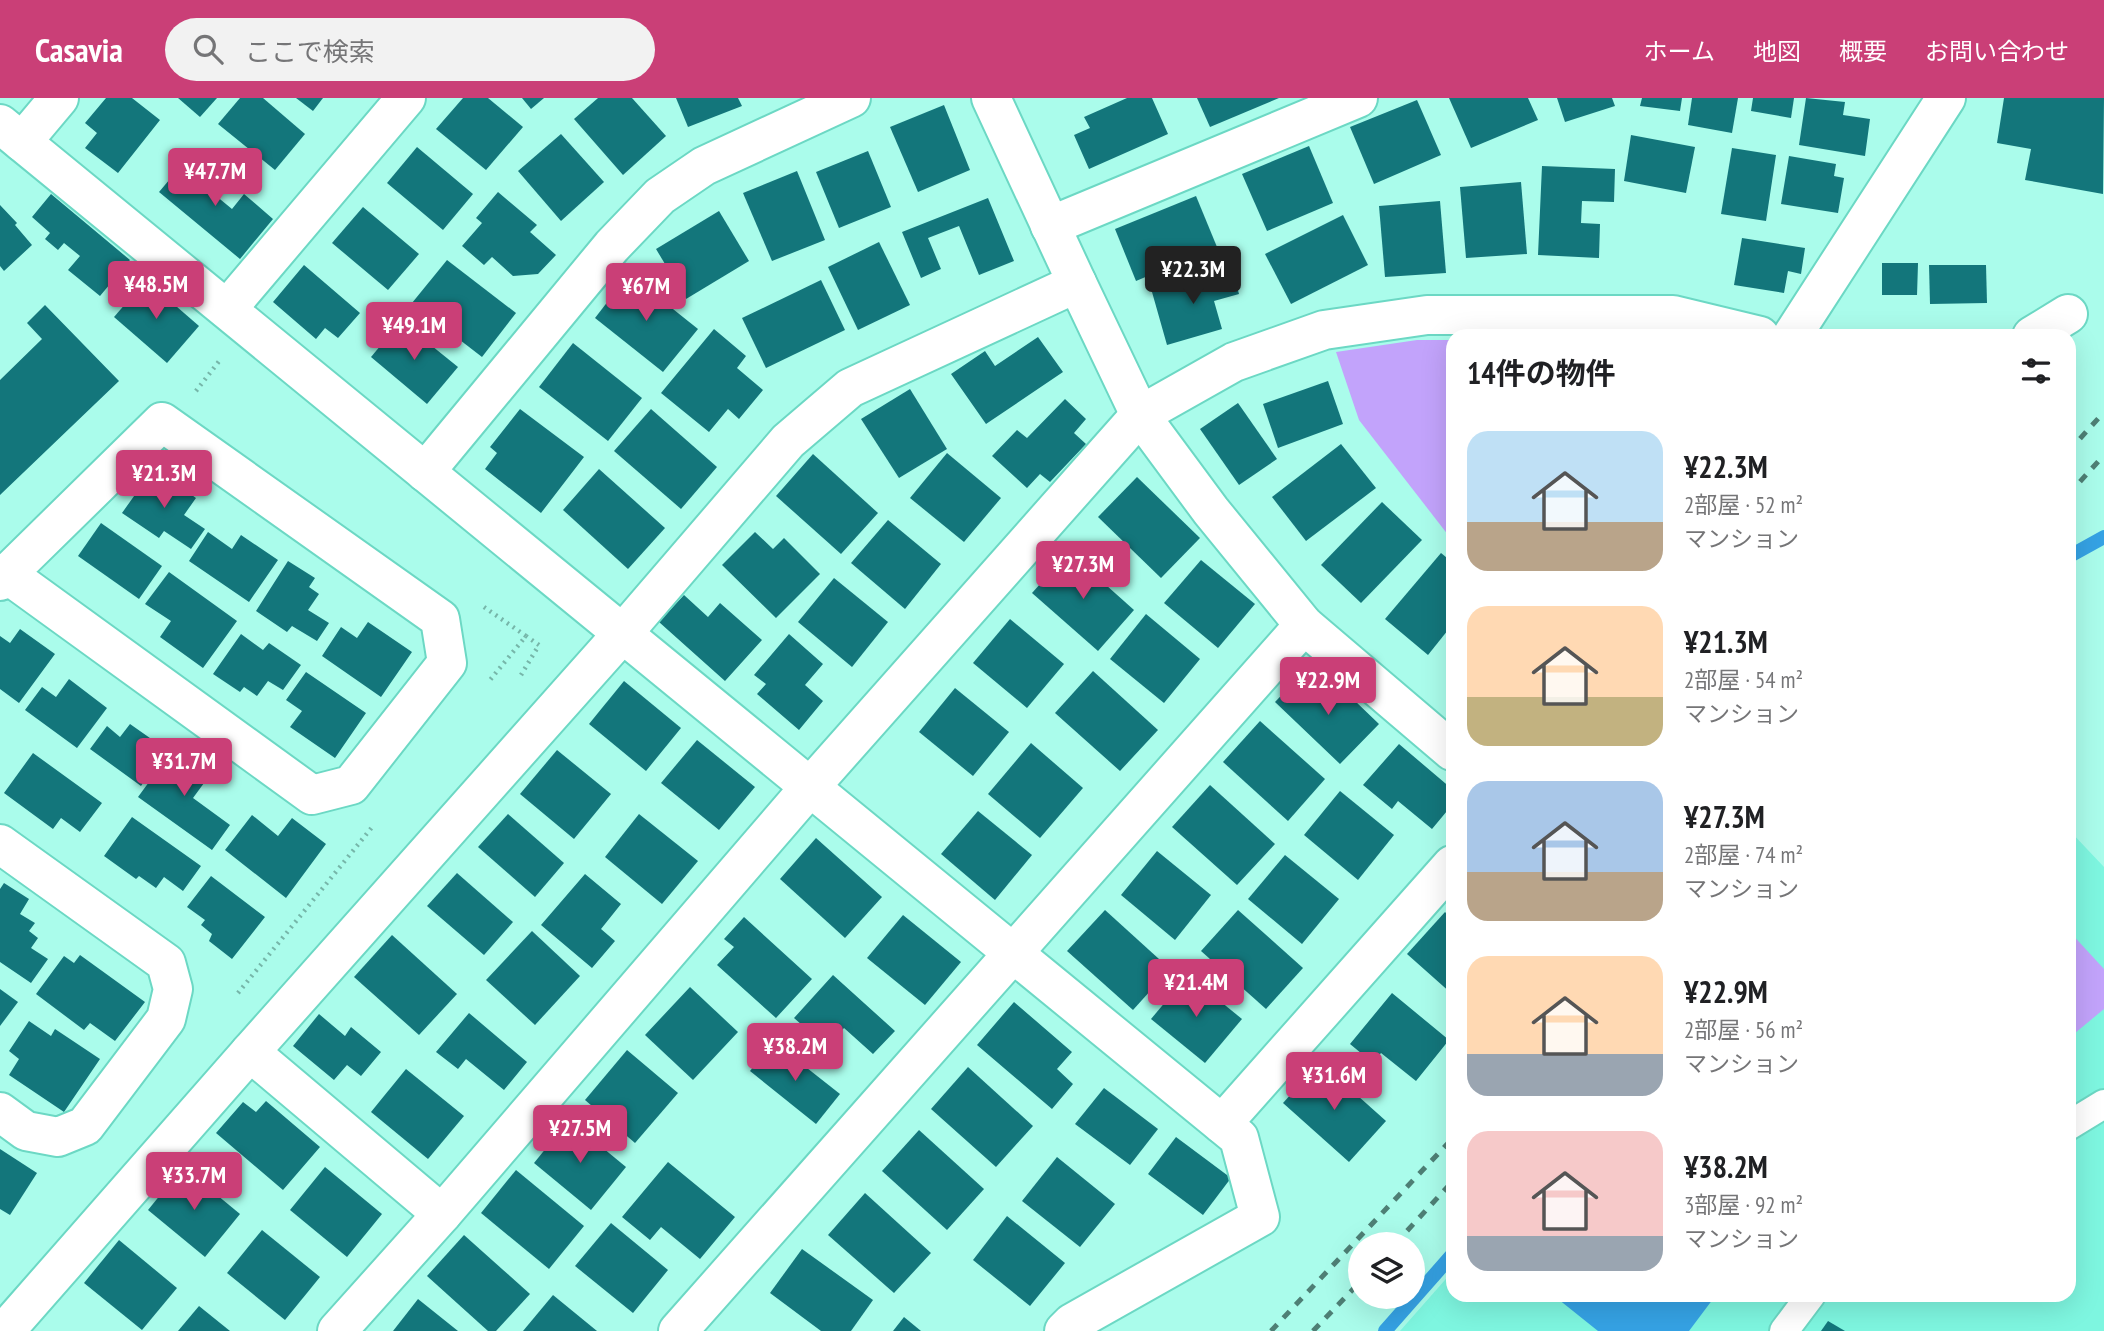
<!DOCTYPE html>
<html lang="ja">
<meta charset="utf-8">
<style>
body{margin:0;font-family:"PT Sans Narrow","Noto Sans JP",sans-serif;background:#f2f2f2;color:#202124;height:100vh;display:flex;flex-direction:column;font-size:26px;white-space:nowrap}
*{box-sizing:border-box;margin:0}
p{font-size:23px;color:#757577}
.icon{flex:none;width:38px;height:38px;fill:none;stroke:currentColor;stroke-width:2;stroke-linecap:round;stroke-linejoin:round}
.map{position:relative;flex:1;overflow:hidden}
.sheet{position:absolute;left:1446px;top:231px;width:630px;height:973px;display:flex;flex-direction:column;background:#fff;border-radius:21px;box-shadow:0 7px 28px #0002}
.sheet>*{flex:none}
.buttons{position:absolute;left:1348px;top:1134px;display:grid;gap:14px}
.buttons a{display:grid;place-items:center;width:77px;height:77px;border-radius:50%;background:#fff;box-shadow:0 7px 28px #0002;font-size:35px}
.price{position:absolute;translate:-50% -60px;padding:0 16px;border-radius:7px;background:#ca3f77;color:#fff;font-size:23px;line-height:46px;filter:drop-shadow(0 2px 4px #0008)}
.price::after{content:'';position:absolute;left:50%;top:42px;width:21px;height:16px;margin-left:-10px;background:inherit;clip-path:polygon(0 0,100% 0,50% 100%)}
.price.active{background:#222;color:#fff}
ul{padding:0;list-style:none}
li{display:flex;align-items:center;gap:21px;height:175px;padding:0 21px}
li span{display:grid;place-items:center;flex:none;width:196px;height:140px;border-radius:21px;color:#555}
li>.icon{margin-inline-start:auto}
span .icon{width:84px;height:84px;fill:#fffc;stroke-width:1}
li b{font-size:30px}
h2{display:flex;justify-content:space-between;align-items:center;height:84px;padding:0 21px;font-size:30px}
header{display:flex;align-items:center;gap:42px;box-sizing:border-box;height:98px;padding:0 35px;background:#ca3f77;color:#fff}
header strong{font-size:33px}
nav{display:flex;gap:38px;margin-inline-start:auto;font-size:24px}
.search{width:490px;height:63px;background:#f2f2f2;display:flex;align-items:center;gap:18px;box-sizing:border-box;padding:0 24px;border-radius:38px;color:#757577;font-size:26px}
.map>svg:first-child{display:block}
.built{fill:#7ef6e0}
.green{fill:#c2a3fb}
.water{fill:#35a2e4}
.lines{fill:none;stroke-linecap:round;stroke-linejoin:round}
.stream{stroke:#35a2e4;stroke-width:14}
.building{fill:#13767b}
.service-casing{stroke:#6cd8c4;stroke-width:32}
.minor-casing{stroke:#6cd8c4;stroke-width:42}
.tertiary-casing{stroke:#6cd8c4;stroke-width:42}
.path{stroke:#76b6a9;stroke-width:4.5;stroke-dasharray:2 5;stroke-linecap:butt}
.service{stroke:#fff;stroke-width:28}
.minor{stroke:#fff;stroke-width:38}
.tertiary{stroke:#fff;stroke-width:38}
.rail{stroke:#4e7f75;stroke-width:5;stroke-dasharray:9 9;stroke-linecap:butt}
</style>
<header>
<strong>Casavia</strong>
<div class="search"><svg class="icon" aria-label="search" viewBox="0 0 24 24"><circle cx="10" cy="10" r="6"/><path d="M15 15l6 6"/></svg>ここで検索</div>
<nav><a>ホーム</a><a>地図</a><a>概要</a><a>お問い合わせ</a></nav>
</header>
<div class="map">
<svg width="2104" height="1233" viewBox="0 0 2104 1233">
<rect width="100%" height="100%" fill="#aafceb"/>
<path class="built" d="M2069 732 2104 769V1233H1400L1452 1174V1197H2068Z"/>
<g class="green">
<path d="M1417 242H1452V442L1359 322 1336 254Z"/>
<path d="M2069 833 2104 871V911L2069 940Z"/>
</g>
<path class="water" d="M1553 1197H1716L1689 1233H1598Z"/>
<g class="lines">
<g class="stream">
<path d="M2068 459 2104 439"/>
<path d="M1385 1233 1452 1157"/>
</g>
</g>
<g class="building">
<path d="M106 0H132L160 22 118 75 85 50 97 35 85 25Z"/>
<path d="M178 0H217L200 19Z"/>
<path d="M240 0H263L305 36 275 72 218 26Z"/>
<path d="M296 0H323L313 13Z"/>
<path d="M463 0H488L523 29 486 72 436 31Z"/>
<path d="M522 0H544L531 11Z"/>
<path d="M598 0H632L666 38 623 77 574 21Z"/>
<path d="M676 0H738L742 8 688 29Z"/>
<path d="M1127 0H1152L1168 36 1089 71 1074 37 1090 30 1084 19Z"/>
<path d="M1197 0H1279L1210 29Z"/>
<path d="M1449 0H1528L1538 22 1471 50Z"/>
<path d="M1557 0H1612L1615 8 1565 24Z"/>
<path d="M1642 0H1682L1680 13 1640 8Z"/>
<path d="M1692 0H1738L1732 35 1688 27Z"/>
<path d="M1753 0H1794L1791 20 1751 13Z"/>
<path d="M1806 0 1845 4 1843 17 1870 21 1865 58 1799 47Z"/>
<path d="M2004 0H2104L2103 96 2025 82 2031 51 1997 45Z"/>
<path d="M1417 2 1441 57 1374 86 1350 29Z"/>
<path d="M944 7 970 72 918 94 890 29Z"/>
<path d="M561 36 604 84 561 123 518 73Z"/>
<path d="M1631 37 1695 49 1686 95 1624 83Z"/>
<path d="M1309 48 1333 105 1267 133 1242 76Z"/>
<path d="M417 49 473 96 443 132 387 85Z"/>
<path d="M1732 50 1776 57 1766 123 1721 116Z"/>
<path d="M868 53 891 109 839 130 816 74Z"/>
<path d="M192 55 215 75 204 88 232 111 244 96 273 121 240 161 159 94Z"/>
<path d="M1789 58 1836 66 1834 78 1844 80 1838 115 1781 106Z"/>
<path d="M1542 68 1615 71 1614 104 1582 103 1581 125 1600 126 1599 160 1538 157Z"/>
<path d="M797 73 825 142 772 163 743 95Z"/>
<path d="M1521 84 1527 156 1466 160 1460 89Z"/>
<path d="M498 94 537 127 530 134 556 157 538 176 513 178 492 159 484 167 462 148 482 125 476 120Z"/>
<path d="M51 96 130 162 100 198 68 172 80 158 64 145 58 152 45 141 50 135 32 119Z"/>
<path d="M1196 98 1217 149 1136 183 1115 131Z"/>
<path d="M988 100 1014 163 979 177 959 128 928 140 941 171 921 180 902 134Z"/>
<path d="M1440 103 1446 175 1385 179 1379 108Z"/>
<path d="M0 107 17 125 15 127 32 147 4 173 0 168Z"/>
<path d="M363 109 419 156 388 192 332 145Z"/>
<path d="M719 113 749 163 686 201 656 151Z"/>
<path d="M1343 117 1368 167 1291 206 1265 156Z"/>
<path d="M1742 140 1805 150 1801 176 1788 173 1784 195 1734 187Z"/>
<path d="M879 144 910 207 858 232 828 169Z"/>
<path d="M447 162 516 215 482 259 412 205Z"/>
<path d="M1882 165H1918L1917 197H1882Z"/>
<path d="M304 167 360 215 338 240 325 230 316 241 273 204Z"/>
<path d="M1929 167H1986L1987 205 1930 206Z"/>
<path d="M1232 171 1239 196 1214 203 1222 231 1167 247 1152 194Z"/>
<path d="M629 176 698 231 663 274 595 220Z"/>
<path d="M146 182 199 228 167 265 114 219Z"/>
<path d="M821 182 845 232 766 270 742 220Z"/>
<path d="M45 207 119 283 0 397V282L42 241 27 225Z"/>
<path d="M401 223 458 269 427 306 371 259Z"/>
<path d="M714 231 746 258 737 270 763 292 739 321 728 311 709 334 661 295Z"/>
<path d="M1038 239 1063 274 986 326 951 276 985 253 995 268Z"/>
<path d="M573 245 642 300 608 343 539 289Z"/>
<path d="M1328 283 1343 326 1278 350 1263 306Z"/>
<path d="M910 291 947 351 899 380 861 321Z"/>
<path d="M1065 301 1086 321 1074 335 1086 346 1050 384 1040 376 1027 390 992 358 1017 332 1027 340Z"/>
<path d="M1238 305 1277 361 1239 387 1200 331Z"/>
<path d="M520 311 584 359 541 415 485 371 497 355 490 349Z"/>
<path d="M651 311 717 369 681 411 614 353Z"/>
<path d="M1341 346 1376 390 1306 443 1272 399Z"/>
<path d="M947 355 1001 400 964 444 910 400Z"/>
<path d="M813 356 878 415 841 456 776 398Z"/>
<path d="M154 370 196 400 184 417 205 431 191 451 164 433 159 440 122 415Z"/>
<path d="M599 371 665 430 628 471 563 412Z"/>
<path d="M1137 379 1200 440 1161 480 1098 419Z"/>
<path d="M1382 404 1422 442 1361 505 1321 467Z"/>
<path d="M888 422 941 466 905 511 851 465Z"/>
<path d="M101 425 162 468 139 501 78 458Z"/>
<path d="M208 434 232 451 241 437 278 462 249 504 189 463Z"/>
<path d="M755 434 773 451 784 440 820 476 776 520 722 467Z"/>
<path d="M1069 454 1134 512 1098 553 1032 495Z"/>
<path d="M1441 455 1452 464V527L1428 557 1385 521Z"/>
<path d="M1201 462 1255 506 1218 550 1164 505Z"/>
<path d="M288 463 315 480 309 489 319 496 308 512 329 525 317 543 292 528 287 534 256 513Z"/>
<path d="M169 474 237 523 203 570 160 539 171 523 145 506Z"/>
<path d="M834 480 888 524 852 569 798 524Z"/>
<path d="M684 497 708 519 720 505 762 542 725 583 659 524Z"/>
<path d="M1146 516 1200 561 1164 605 1110 561Z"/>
<path d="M1010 521 1064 566 1027 610 973 565Z"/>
<path d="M368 524 412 554 381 599 322 558 341 529 357 540Z"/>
<path d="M20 531 55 556 19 605 0 591V538L10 545Z"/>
<path d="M241 536 263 552 269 545 301 567 283 592 268 583 257 598 244 589 240 594 213 576Z"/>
<path d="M789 536 823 566 805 587 823 603 799 632 757 596 766 586 754 577Z"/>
<path d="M1093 573 1158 632 1120 673 1055 615Z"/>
<path d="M306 574 366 615 335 660 290 629 302 613 286 602Z"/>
<path d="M1330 579 1379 626 1340 666 1275 604 1298 580 1314 596Z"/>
<path d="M69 581 107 610 77 650 25 612 42 589 56 599Z"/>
<path d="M624 583 681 630 646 673 589 626Z"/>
<path d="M955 590 1009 634 973 678 919 634Z"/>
<path d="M1260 623 1325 681 1288 723 1223 664Z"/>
<path d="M130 626 167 652 141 688 90 651 107 628 120 639Z"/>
<path d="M697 642 755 689 719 732 661 685Z"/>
<path d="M1031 645 1083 690 1040 740 988 696Z"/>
<path d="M1399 646 1452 691V707L1432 731 1398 703 1392 711 1363 687Z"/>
<path d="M174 650 183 656 186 651 200 661 194 669 201 673 197 678 204 685 193 700 230 727 212 752 138 699Z"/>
<path d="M557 652 611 696 574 741 520 696Z"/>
<path d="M33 655 102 705 80 734 61 720 53 731 4 695Z"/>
<path d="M1210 687 1275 746 1237 787 1172 729Z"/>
<path d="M1340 693 1394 737 1358 782 1304 737Z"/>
<path d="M978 713 1032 757 995 802 941 756Z"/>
<path d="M508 716 564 765 535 799 478 749Z"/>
<path d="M639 716 698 763 662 806 605 759Z"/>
<path d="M252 717 278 738 292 720 326 746 286 800 225 752Z"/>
<path d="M132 719 201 768 183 793 164 779 156 790 139 778 136 781 104 758Z"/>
<path d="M816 740 882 799 845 840 780 781Z"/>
<path d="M1157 753 1211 797 1175 842 1121 797Z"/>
<path d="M1285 757 1339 801 1302 846 1248 801Z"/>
<path d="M457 775 513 824 484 857 427 808Z"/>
<path d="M585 776 621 806 601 831 615 843 592 870 541 827Z"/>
<path d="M211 778 265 819 232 861 209 843 212 836 201 827 205 822 187 809Z"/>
<path d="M4 785 29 801 20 816 35 825 29 833 38 840 31 850 48 861 31 885 0 864V791Z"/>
<path d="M1105 812 1170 871 1133 912 1067 853Z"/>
<path d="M1238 812 1303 870 1266 911 1201 853Z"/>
<path d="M1445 814 1452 821V896L1407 856Z"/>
<path d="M903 817 961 864 925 907 867 860Z"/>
<path d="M744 819 812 881 776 920 717 867 734 849 724 841Z"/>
<path d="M532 833 580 878 535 927 486 882Z"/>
<path d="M392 837 457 896 419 937 354 879Z"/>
<path d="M80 857 145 904 115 943 90 925 84 932 36 896 64 858 74 865Z"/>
<path d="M833 877 895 933 873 956 844 930 827 949 794 920Z"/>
<path d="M1188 877 1242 921 1205 965 1151 921Z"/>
<path d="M690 889 738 934 693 982 645 937Z"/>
<path d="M0 891 18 904 0 928Z"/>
<path d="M1392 895 1449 942 1416 983 1381 955 1373 965 1350 946Z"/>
<path d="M1014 904 1072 954 1057 971 1073 986 1052 1011 977 947Z"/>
<path d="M469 915 527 964 504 992 466 961 458 971 436 954Z"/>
<path d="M319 916 345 938 351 929 381 954 361 978 347 967 334 982 293 948Z"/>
<path d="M29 923 51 938 55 931 100 961 64 1014 9 977 19 961 9 953Z"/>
<path d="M774 944 840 996 816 1026 750 973Z"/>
<path d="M627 952 678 995 635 1045 585 1002Z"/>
<path d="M1320 964 1386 1023 1349 1064 1283 1005Z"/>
<path d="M968 969 1033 1028 996 1069 931 1011Z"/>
<path d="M406 971 464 1018 428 1061 371 1014Z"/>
<path d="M1104 990 1158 1031 1130 1067 1075 1026Z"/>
<path d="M266 1003 320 1049 283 1092 216 1035 243 1004 256 1014Z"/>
<path d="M569 1022 626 1069 591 1112 534 1065Z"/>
<path d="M919 1032 984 1091 947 1132 882 1073Z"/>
<path d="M1176 1039 1231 1080 1203 1117 1148 1076Z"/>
<path d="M0 1051 37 1075 10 1117 0 1111Z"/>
<path d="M1057 1059 1115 1106 1080 1149 1022 1103Z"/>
<path d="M668 1064 735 1119 700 1161 661 1129 650 1142 622 1119Z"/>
<path d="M183 1069 240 1116 205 1159 148 1112Z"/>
<path d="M325 1069 382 1116 347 1159 290 1112Z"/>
<path d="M516 1072 584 1128 549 1171 481 1115Z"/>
<path d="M865 1095 931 1155 894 1195 828 1137Z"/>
<path d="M1007 1118 1065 1165 1030 1208 973 1162Z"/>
<path d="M611 1125 668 1172 633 1215 575 1168Z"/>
<path d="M262 1132 320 1179 285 1222 227 1175Z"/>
<path d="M464 1137 530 1196 496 1233H488L427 1178Z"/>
<path d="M119 1142 177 1190 142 1232 84 1185Z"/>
<path d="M802 1151 873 1202 851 1233H821L770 1195Z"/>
<path d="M553 1197 597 1233H523Z"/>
<path d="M418 1201 458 1233H393Z"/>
<path d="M199 1208 230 1233H178Z"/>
<path d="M904 1219 921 1233H893Z"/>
<path d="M1828 1223 1845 1233H1821Z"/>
</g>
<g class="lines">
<defs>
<g id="service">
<path d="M2068 1028 2104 1006"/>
<path d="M1784 1233 1811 1197"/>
</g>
<g id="minor">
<path d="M0 26 1239 1040 1260 1119 1072 1225 1064 1233"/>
<path d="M22 44 59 0"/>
<path d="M1050 128 1358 0"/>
<path d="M227 211 406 0"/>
<path d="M1792 238 1946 0"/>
<path d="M2032 238 2068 216"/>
<path d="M1140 317 1211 413 1304 527 1452 653"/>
<path d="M425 374 612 148 660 98 704 68 851 0"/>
<path d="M0 483 7 476 162 324 440 521 447 565 351 687 312 697 7 476"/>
<path d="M0 746 166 865 173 891 166 921 85 1028 58 1039 26 1033 0 1014"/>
<path d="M250 954 442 1116"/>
<path d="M1222 1026 1452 767"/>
<path d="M5 1233 250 954 623 535 788 343 850 290 1077 185"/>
<path d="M337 1233 442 1116 810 689 1140 317 1234 264 1324 232 1427 217H1673L1760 238"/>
<path d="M678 1233 1304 527"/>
</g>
<path id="tertiary" d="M991 0 1077 185 1140 317"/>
</defs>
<use href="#service" class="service-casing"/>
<use href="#minor" class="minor-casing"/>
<use href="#tertiary" class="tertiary-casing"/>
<g class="path">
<path d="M196 293 220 262"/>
<path d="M484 509 526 538 490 582"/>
<path d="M521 577 539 547 526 538"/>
<path d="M238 895 373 728"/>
</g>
<use href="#service" class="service"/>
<use href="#minor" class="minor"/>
<use href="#tertiary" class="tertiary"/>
<g class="rail">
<path d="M2068 354 2104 314"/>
<path d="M2068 397 2104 357"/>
<path d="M1395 1146 1452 1084"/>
<path d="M1271 1233 1452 1041"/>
<path d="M1313 1233 1360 1184"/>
</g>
</g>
</svg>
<div class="buttons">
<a><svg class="icon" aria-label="layers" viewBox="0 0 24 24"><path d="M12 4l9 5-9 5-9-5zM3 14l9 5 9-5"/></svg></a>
</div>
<b class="price" style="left:215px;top:110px">¥47.7M</b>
<b class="price active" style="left:1193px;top:208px">¥22.3M</b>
<b class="price" style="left:156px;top:223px">¥48.5M</b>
<b class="price" style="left:646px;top:225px">¥67M</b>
<b class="price" style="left:414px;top:264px">¥49.1M</b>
<b class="price" style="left:164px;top:412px">¥21.3M</b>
<b class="price" style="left:1083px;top:503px">¥27.3M</b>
<b class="price" style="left:1328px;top:619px">¥22.9M</b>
<b class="price" style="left:184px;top:700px">¥31.7M</b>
<b class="price" style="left:1196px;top:921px">¥21.4M</b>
<b class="price" style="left:795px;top:985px">¥38.2M</b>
<b class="price" style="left:1334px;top:1014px">¥31.6M</b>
<b class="price" style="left:580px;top:1067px">¥27.5M</b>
<b class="price" style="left:194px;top:1114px">¥33.7M</b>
<section class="sheet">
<h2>14件の物件<svg class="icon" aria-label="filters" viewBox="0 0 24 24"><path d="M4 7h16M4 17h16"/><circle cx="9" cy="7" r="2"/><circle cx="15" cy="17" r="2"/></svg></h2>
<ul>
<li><span style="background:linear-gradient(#bfe0f5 65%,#b9a48a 0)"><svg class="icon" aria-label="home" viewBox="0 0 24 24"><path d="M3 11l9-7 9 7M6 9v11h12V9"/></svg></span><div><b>¥22.3M</b><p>2部屋 · 52 m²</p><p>マンション</p></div></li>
<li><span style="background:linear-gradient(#ffd9b3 65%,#c2b280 0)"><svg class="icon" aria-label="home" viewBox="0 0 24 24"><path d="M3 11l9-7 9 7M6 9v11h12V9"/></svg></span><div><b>¥21.3M</b><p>2部屋 · 54 m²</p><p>マンション</p></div></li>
<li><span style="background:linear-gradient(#a9c7e8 65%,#b9a48a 0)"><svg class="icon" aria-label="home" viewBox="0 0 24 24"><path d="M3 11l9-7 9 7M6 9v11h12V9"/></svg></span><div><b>¥27.3M</b><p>2部屋 · 74 m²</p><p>マンション</p></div></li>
<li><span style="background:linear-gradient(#ffd9b3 70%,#9aa5b1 0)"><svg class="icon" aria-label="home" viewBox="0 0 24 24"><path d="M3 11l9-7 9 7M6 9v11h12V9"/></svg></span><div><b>¥22.9M</b><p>2部屋 · 56 m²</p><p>マンション</p></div></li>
<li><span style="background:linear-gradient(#f6c9c9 75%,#9aa5b1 0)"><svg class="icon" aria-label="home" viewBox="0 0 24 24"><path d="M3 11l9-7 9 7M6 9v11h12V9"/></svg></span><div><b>¥38.2M</b><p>3部屋 · 92 m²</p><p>マンション</p></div></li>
</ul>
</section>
</div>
